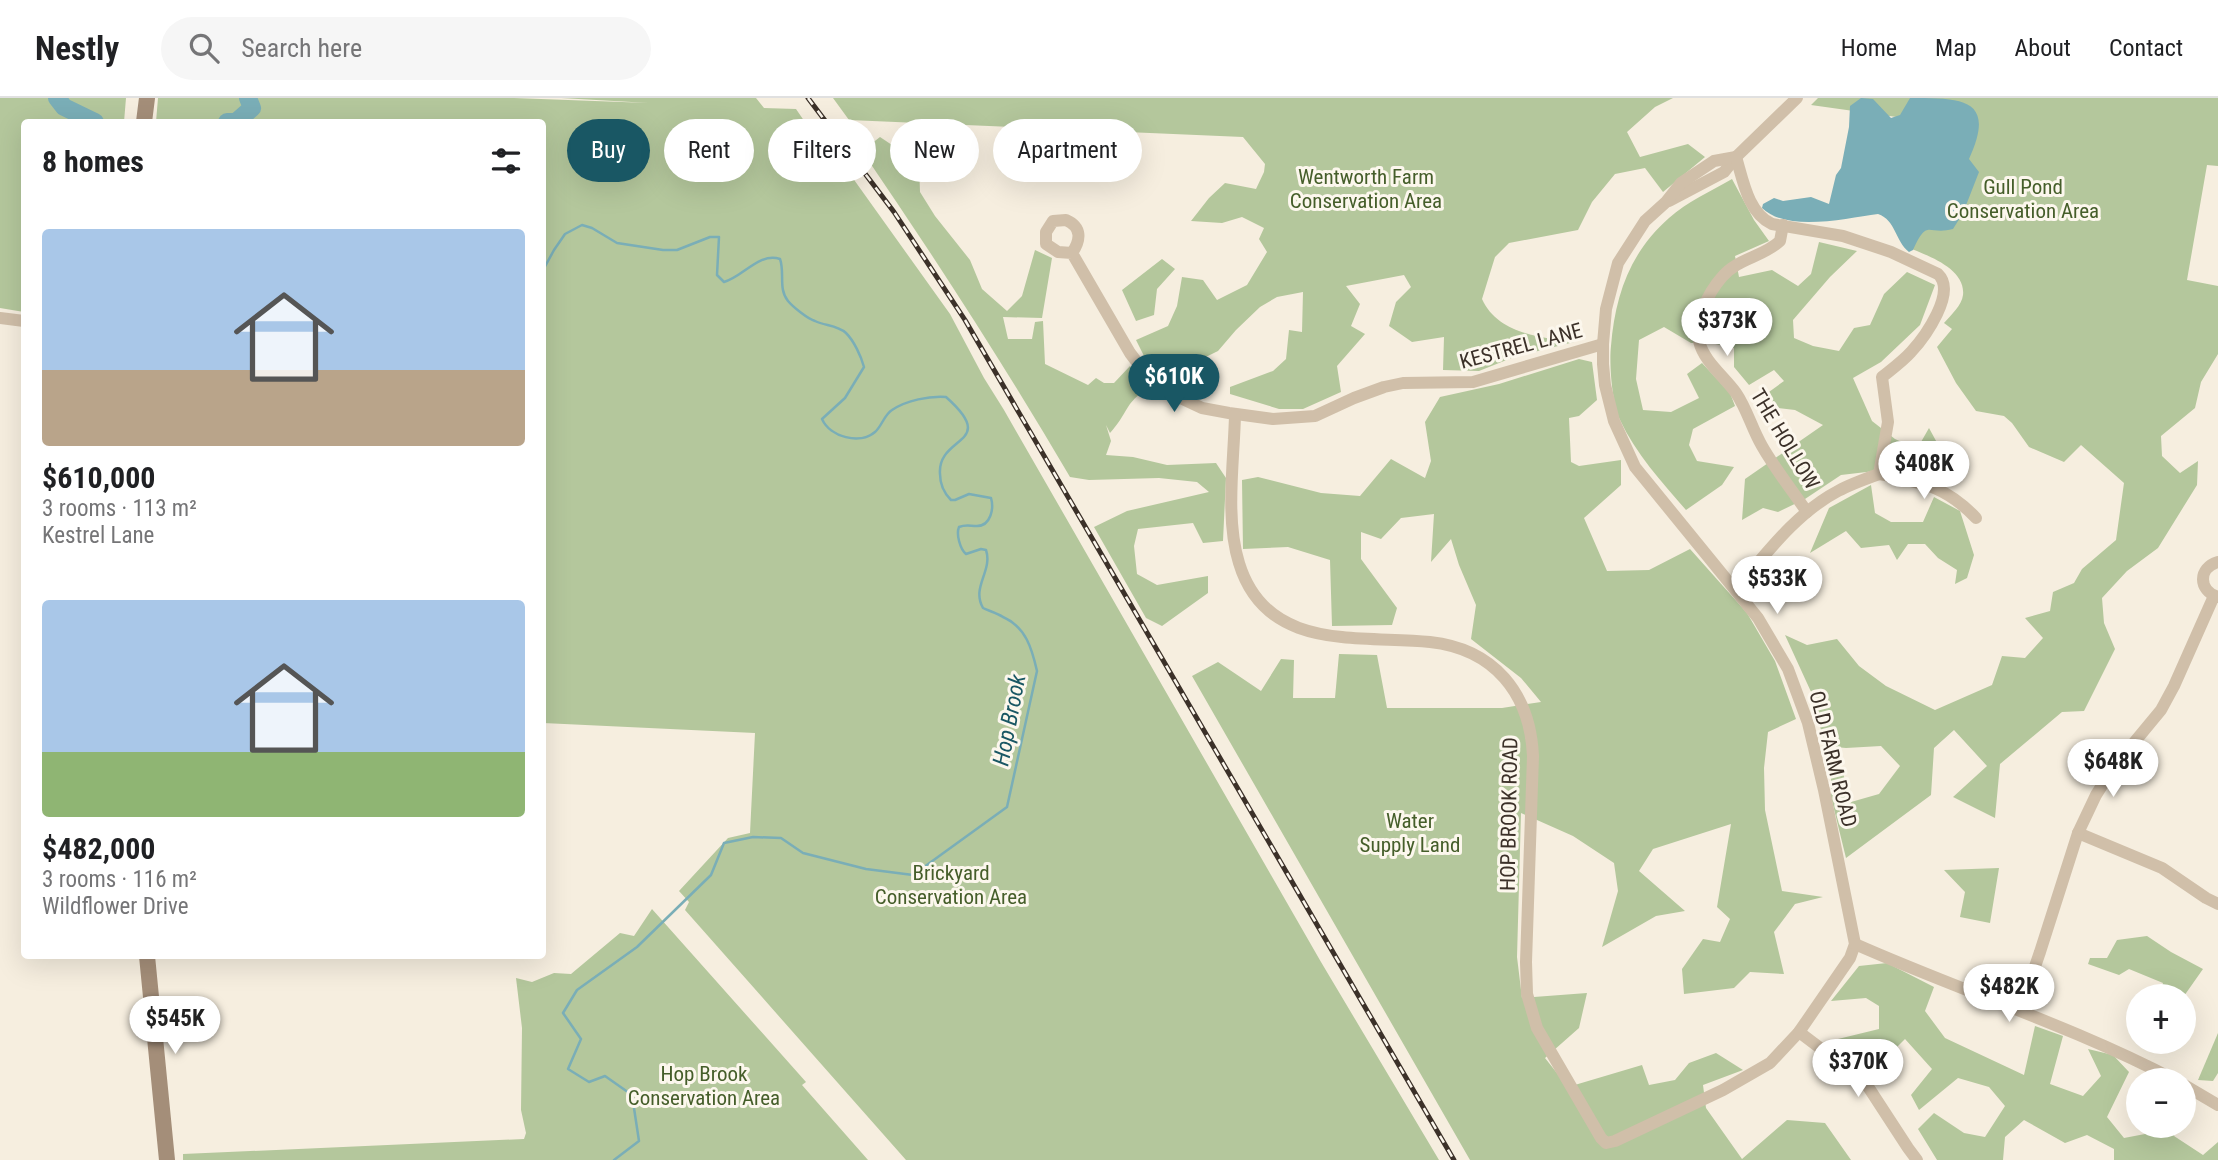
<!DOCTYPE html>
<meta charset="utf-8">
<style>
body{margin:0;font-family:"Roboto Condensed",sans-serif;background:#f6f6f6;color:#202124;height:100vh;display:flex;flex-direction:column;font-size:26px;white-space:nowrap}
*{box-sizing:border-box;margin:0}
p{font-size:23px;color:#757577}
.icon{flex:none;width:38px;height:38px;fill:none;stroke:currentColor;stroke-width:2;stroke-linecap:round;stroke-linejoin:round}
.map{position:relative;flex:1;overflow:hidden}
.details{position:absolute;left:21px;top:21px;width:525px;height:840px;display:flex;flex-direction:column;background:#fff;border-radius:7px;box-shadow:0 7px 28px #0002}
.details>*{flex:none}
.hud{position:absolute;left:567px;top:21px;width:665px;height:63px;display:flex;gap:14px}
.tools{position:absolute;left:2126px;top:886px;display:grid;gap:14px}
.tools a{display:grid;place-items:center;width:70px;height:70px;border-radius:50%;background:#fff;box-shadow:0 7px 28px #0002;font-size:35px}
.price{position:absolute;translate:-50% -60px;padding:0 16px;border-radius:24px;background:#fff;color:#222;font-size:23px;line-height:46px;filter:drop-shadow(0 2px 4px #0008)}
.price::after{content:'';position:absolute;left:50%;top:42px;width:21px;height:16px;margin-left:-10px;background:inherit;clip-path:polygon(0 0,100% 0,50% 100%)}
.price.on{background:#195764;color:#fff}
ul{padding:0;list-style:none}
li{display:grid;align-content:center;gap:14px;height:371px;padding:0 21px}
li span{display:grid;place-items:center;height:217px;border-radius:7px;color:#555}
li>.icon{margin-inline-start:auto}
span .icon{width:126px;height:126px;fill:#fffc;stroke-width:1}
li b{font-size:30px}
h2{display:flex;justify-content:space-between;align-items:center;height:84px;padding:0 21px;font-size:30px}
.pill{padding:0 24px;border-radius:32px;background:#fff;box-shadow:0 7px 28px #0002;font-size:24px;line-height:63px}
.pill.on{background:#195764;color:#fff}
header{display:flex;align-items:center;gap:42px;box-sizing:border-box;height:98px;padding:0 35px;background:#fff;border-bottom:2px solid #e0e0e0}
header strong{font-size:33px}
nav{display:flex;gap:38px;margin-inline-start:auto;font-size:24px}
.search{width:490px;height:63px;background:#f6f6f6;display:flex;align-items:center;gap:18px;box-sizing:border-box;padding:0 24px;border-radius:38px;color:#757577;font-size:26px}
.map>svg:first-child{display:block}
.green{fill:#b4c79c}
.water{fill:#7aaeb7}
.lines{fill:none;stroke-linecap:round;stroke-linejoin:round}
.stream{stroke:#7aaeb7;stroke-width:2.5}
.river{stroke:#7aaeb7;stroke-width:18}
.street{stroke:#d0bfa9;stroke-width:12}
.secondary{stroke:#a48e79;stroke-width:16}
.rail-casing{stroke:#3c3129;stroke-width:5}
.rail{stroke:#fcf7ed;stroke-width:2.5;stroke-dasharray:8;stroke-linecap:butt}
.labels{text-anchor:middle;stroke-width:6;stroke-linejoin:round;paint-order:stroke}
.park-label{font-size:21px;fill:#455e2a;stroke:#fcf7ed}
.street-label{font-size:21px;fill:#3c3129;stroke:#fcf7ed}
.water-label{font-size:23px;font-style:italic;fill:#195764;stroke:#fcf7ed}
</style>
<header>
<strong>Nestly</strong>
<div class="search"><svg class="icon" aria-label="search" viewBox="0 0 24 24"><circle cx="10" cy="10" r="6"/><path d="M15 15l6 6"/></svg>Search here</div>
<nav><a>Home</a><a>Map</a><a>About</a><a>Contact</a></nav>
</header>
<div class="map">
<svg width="2218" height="1062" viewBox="0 0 2218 1062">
<rect width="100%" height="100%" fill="#f6eedf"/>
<g class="green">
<path d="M0 0H126L124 24H24V214L0 210Z"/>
<path d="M158 0H514L649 5 561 0H756L764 10 796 11 822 49 827 44 950 216 984 280 1004 312 1321 864 1439 1062H906L685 812 689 804 679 793 728 740 750 735 755 635 543 625 542 24H156Z"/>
<path d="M833 0H1673L1655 9 1627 34 1640 59 1688 46 1705 59 1663 94 1645 70 1615 76 1592 104 1578 132 1509 145 1495 159 1482 201C1498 236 1540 239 1574 244L1514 259 1479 273 1443 272 1444 239 1412 244 1389 228 1396 204 1411 189 1404 177 1346 188 1360 206 1351 228 1365 236 1337 268 1341 294 1303 311H1279L1230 296V289L1273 273 1286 261 1289 232 1302 234 1303 194 1277 199 1260 209 1236 232 1218 253 1165 279 1145 260 1136 242 1168 228 1177 208 1182 179 1203 182 1217 202 1247 187 1267 154 1259 141 1264 130 1242 119 1222 125 1191 123 1209 100 1225 85 1256 91 1264 74 1265 66 1243 39 849 22Z"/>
<path d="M1818 0H2218V68L2207 67 2187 182 2218 188V256L2201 284 2195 310 2161 338 2162 358 2180 375 2198 363 2197 387 2158 450 2127 473 2102 500 2104 525 2115 551 2084 613 2062 614 2000 666 1995 720 1953 699 1987 668 1954 632 1934 650 1931 697 1846 760 1831 699V679L1843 675 1851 704 1879 696 1900 668 1881 648 1846 650 1825 648 1812 596 1785 537 1807 547 1837 541 1859 568 1886 588 1935 612 1992 587 2002 558 2025 560 2043 540 2025 520 2050 513 2053 494 2074 485 2082 471 2116 442 2124 385 2081 347 2064 364 2029 349 2012 325 2004 318 1976 313 1956 285 1937 249 1952 231 1944 225C1951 217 1962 207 1963 197 1966 170 1926 157 1907 149L1925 23 1811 7Z"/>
<path d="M880 39 919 65 920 94 935 118 970 162 982 191 1007 213 1022 198 1035 152 1052 160 1042 220 1003 219 1008 241H1032L1035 224 1043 223 1045 266 1088 287 1096 280 1104 285H1114L1130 268 1145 285C1142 297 1133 300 1128 309 1122 319 1118 326 1110 335L1106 327 1111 343 1106 357 1133 359 1167 367 1216 365 1226 380 1223 443 1203 445 1193 425 1138 431 1134 448 1137 476 1157 487 1208 478V495L1162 528 1146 520 1094 429 1127 413 1209 394 1197 384 1159 380 1089 382 1070 379C1005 268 935 160 862 53Z"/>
<path d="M1732 81 1754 122 1769 143 1735 158 1739 179 1772 172 1798 188 1811 176 1819 144 1857 153 1830 179 1793 222 1794 240 1813 248 1839 253 1854 230 1870 227 1884 196 1907 174 1935 187 1920 227 1881 264 1853 280 1872 323 1895 341 1917 351 1929 330 1947 363 1937 380 1892 371 1841 377 1805 401 1778 414 1763 410 1742 422 1745 381 1823 327 1795 312 1761 308 1762 299 1784 283 1774 272 1749 287 1734 269V250L1711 245H1691L1664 229 1639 242 1636 281 1643 312 1671 314 1699 300 1687 276 1702 265 1730 295 1735 308 1693 331 1689 347 1697 363 1734 369 1722 387 1686 412C1661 383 1636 356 1620 322 1612 305 1609 266 1611 248 1615 198 1630 154 1669 120 1687 104 1711 93 1732 81Z"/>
<path d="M1162 161 1175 171 1157 191 1154 217 1136 223 1122 192Z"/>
<path d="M1579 261 1592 264 1597 302 1579 318 1569 320 1571 364 1579 368 1621 362V387L1584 420 1607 473 1649 472 1690 451 1747 515 1775 563 1796 621 1768 634 1764 670 1765 712 1782 793 1823 799 1795 806 1774 834 1784 876 1750 874 1734 890 1684 896 1682 871 1703 841 1720 844 1730 821 1717 809 1731 726 1653 751 1639 773 1685 813 1656 818 1602 849 1618 793 1614 765 1573 738 1521 715 1517 859 1522 900 1587 895 1579 930 1545 960 1568 989 1642 967 1649 987 1675 982 1689 965 1716 955 1743 972 1703 987 1706 1010 1742 1061 1787 1022 1825 1025 1851 1062H1470L1192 578 1218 564 1261 593 1281 561 1294 562 1293 600H1335L1339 556 1377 557 1387 610H1502L1541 604 1521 580 1471 541 1476 507 1459 467 1451 441 1431 464 1434 416 1401 420 1381 441 1361 434V461L1397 510 1392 527 1332 528 1330 462 1288 449 1243 451 1242 382 1258 379 1321 395 1360 398 1391 361 1425 380 1431 363 1425 324 1440 299 1499 286Z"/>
<path d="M1871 387 1875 415 1891 424H1923L1934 399 1960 413 1974 457 1967 480 1955 486 1957 472 1938 460 1925 446H1908L1897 462 1889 447 1861 450 1846 433 1810 455 1829 410Z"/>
<path d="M1999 770 1990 825 1960 819 1965 794 1944 772Z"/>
<path d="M652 811 806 984 802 987 868 1062H183V1056L524 1041 526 1035 521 1012 522 930 516 880 532 884 554 875 571 876 620 835 634 838Z"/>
<path d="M2147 838 2171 854 2203 871 2184 898H2159L2163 885 2129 871 2119 877 2088 866 2090 860H2107L2117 842Z"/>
<path d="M1887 865 1934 889 1925 913 1945 940 2024 977 2035 928 2063 938 2050 986 2083 998 2101 978 2088 951 2113 957 2129 974 2107 1019 2124 1040 2145 1036 2152 1027H2178L2174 1038 2203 1057 2218 1044V1062H2114V1051L2087 1037 2065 1045 2024 1022 2005 1039 2003 1062H1937L1918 1031 1934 1015 1964 1035 1985 1039 2005 1008 1989 989 1958 980 1919 1012 1911 997 1932 971 1905 941 1873 973 1838 941 1879 931V908L1866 900 1831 903 1859 868Z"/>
<path d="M2218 935V975L2213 983 2198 982Z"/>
</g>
<path class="water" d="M1861 0 1873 1 1891 20 1900 17 1910 0C1962 0 1997 0 1969 61L1979 74 1963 115 1953 131C1927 138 1928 119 1913 152L1909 154C1895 143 1896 122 1878 116 1846 120 1788 135 1762 110L1763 106 1774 100 1783 103 1811 99 1829 106 1836 77 1841 70 1849 29 1850 8Z"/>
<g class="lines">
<path class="stream" d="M542 174 554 152 565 136 582 127 592 130 617 145 663 152H677L710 139H719L717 177 724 184C743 179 759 154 780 161 785 175 778 191 788 203 793 209 808 221 815 223 825 228 837 227 846 235 854 243 861 258 864 269L845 300 822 321C830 339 860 347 875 334 882 328 884 317 892 312 907 302 929 298 946 299 1000 347 937 337 940 376 940 385 944 395 951 402H955L969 396 991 400C994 410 991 428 977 428 970 428 966 426 959 429 956 436 960 451 966 456L981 451 986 452C993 473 971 489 983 510 989 513 997 515 1003 519 1026 529 1032 551 1037 573L1007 709 913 777 866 771 803 755 781 740 753 739 724 745 711 777 637 849 577 892 563 915 581 941 568 971 589 984 605 978 632 997 639 1043 614 1062"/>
<g class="river">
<path d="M57 0 64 9 95 24"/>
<path d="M227 24H236L252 10 248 0"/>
</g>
<g class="street">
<path d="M1669 103 1724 74 1736 59 1797 0"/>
<path d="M1783 127 1780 143C1763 159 1738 160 1722 179 1708 195 1695 221 1699 243 1704 264 1724 278 1736 295 1747 311 1752 331 1762 348 1775 371 1792 392 1807 414"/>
<path d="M1072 155C1081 142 1082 129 1066 122L1053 123 1046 134V146L1058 154 1072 155 1130 255 1146 276 1170 295 1202 310 1229 315 1273 321 1315 318 1354 300 1384 289 1403 285 1473 284 1603 246"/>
<path d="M0 220 24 223"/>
<path d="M1235 317C1234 363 1225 420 1239 465 1266 554 1358 537 1430 544 1494 551 1530 595 1533 658L1526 864 1527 896 1537 930 1601 1040 1606 1045 1615 1043 1723 992 1770 965 1799 934 1850 860 1855 846 1824 692 1808 625 1788 571 1758 520 1635 369 1614 323 1605 287 1603 266V246L1606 211 1618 165 1645 123 1666 104 1681 85 1714 63 1736 59"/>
<path d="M1879 376C1922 385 1945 387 1976 420"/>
<path d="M2218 464C2198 470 2198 492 2218 499"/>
<path d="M1736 491C1766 456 1796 415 1838 393 1851 386 1865 381 1879 376L1888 324 1882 279C1892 271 1903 263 1911 254 1925 239 1957 194 1938 176L1891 154 1843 138 1772 126C1748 115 1743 82 1736 59"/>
<path d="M2078 735 2162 770 2206 800 2218 806"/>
<path d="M1855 846C1961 893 2072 928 2175 982"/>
<path d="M2020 912 2040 854 2078 735 2096 697 2113 670 2161 612 2174 588 2214 498"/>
<path d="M1799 934 1865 984 1908 1050 1917 1062"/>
<path d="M2184 987 2218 1007"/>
</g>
<g class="secondary">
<path d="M144 24 147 0"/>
<path d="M147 858 167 1062"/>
</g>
<defs>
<path id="rail" d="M808 0 894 114 965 222 1454 1062"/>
</defs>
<use href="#rail" class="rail-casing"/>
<use href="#rail" class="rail"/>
</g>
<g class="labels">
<g class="park-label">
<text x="1366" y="86">Wentworth Farm<tspan x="1366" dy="24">Conservation Area</tspan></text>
<text x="2023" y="96">Gull Pond<tspan x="2023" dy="24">Conservation Area</tspan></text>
<text x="1410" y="730">Water<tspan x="1410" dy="24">Supply Land</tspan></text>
<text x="951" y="782">Brickyard<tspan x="951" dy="24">Conservation Area</tspan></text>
<text x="704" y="983">Hop Brook<tspan x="704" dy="24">Conservation Area</tspan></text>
</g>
<g class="street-label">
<text transform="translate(1521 248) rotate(-15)" y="7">KESTREL LANE</text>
<text transform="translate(1785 341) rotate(59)" y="7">THE HOLLOW</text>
<text transform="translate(1833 661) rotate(76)" y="7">OLD FARM ROAD</text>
<text transform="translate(1509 716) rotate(-89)" y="7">HOP BROOK ROAD</text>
</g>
<g class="water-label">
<text transform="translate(1009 622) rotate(-79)" y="8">Hop Brook</text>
</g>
</g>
</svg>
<div class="tools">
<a>+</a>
<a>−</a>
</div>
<b class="price" style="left:1727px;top:260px">$373K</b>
<b class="price on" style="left:1174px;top:316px">$610K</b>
<b class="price" style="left:1924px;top:403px">$408K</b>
<b class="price" style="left:1777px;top:518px">$533K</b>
<b class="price" style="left:2113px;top:701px">$648K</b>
<b class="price" style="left:2009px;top:926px">$482K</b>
<b class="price" style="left:175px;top:958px">$545K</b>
<b class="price" style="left:1858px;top:1001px">$370K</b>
<div class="hud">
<a class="pill on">Buy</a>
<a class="pill">Rent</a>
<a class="pill">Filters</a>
<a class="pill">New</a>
<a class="pill">Apartment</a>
</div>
<section class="details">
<h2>8 homes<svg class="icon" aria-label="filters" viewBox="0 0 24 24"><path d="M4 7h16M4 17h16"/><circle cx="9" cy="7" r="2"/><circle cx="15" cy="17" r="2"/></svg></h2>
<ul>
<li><span style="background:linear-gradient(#a9c7e8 65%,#b9a48a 0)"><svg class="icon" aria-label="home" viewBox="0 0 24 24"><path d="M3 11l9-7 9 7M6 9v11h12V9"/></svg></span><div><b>$610,000</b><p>3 rooms · 113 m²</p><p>Kestrel Lane</p></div></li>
<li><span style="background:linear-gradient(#a9c7e8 70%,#8fb573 0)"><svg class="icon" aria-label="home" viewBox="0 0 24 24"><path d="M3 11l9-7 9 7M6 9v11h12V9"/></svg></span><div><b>$482,000</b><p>3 rooms · 116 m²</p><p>Wildflower Drive</p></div></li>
</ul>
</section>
</div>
